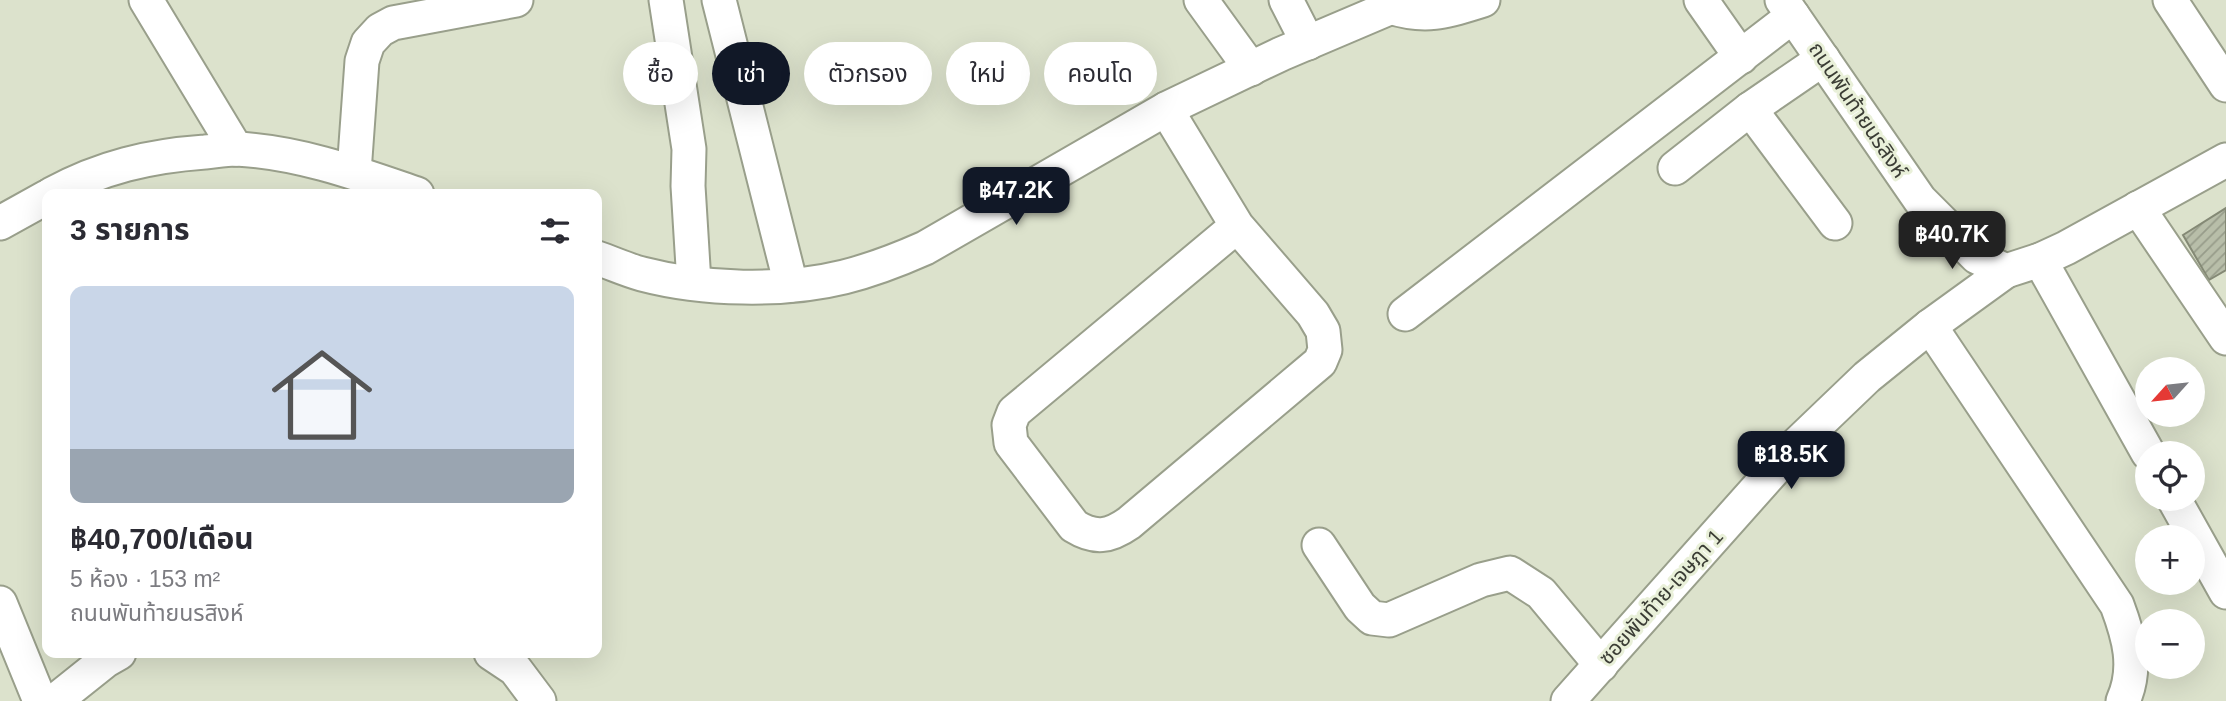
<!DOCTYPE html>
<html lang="th">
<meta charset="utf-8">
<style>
body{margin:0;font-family:Arial,"Noto Sans Thai",sans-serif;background:#f2f2f3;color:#2b2b33;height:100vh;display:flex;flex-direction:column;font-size:26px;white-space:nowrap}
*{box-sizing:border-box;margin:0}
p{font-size:23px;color:#7c7c81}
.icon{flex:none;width:38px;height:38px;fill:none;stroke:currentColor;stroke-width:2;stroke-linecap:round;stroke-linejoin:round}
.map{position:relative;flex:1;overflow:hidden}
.drawer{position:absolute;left:42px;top:189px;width:560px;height:469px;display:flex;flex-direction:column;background:#fff;border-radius:14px;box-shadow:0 7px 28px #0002}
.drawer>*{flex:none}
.top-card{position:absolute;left:623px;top:42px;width:665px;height:63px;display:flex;gap:14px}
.needle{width:46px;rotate:243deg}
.buttons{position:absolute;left:2135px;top:357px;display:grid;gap:14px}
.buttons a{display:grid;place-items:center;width:70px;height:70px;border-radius:50%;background:#fff;box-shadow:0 7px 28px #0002;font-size:35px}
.price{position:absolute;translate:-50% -60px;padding:0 16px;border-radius:14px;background:#111827;color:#fff;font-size:23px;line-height:46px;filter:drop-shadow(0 2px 4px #0008)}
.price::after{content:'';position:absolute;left:50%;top:42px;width:21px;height:16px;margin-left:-10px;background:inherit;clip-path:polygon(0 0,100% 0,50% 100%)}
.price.active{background:#222;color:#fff}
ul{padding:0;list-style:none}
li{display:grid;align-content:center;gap:14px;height:371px;padding:0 28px}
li+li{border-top:2px solid #e1e1e2}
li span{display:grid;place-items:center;height:217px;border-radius:14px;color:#555}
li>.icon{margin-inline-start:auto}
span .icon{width:126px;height:126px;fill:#fffc;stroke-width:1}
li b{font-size:30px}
h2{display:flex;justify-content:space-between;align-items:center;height:84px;padding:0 28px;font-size:30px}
.tag{padding:0 24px;border-radius:32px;background:#fff;box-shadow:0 7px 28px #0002;font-size:24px;line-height:63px}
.tag.active{background:#111827;color:#fff}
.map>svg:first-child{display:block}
.building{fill:url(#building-hatch);stroke:#848975;stroke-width:2}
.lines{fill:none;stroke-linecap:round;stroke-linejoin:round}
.minor-casing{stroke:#999f8b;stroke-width:37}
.minor{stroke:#fff;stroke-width:33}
.labels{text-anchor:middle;stroke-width:6;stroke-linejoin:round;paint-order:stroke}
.street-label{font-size:21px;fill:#3b3d35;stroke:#e9f0d9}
</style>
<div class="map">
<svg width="2226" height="701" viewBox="0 0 2226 701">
<defs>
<pattern id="building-hatch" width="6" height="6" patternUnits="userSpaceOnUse" patternTransform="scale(1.75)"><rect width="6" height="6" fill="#b8bea9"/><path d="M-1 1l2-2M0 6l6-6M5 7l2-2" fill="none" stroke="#979c8a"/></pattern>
</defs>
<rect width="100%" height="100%" fill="#dce2cc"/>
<path class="building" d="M2226 208V270L2209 280 2183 235Z"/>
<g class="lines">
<defs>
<g id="minor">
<path d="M146 0 236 149"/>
<path d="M666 0 689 149 688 186 694 283"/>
<path d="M719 0 791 285"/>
<path d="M1201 0 1251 69"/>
<path d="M1286 0 1308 43"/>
<path d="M1701 0 1741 57"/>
<path d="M1782 0 1920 200 1977 257 2006 271 2040 260 2066 248 2226 160"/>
<path d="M2170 0 2226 85"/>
<path d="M1390 7C1427 19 1448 11 1483 0"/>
<path d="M1166 109 1237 226 1313 314 1323 331 1325 350 1320 362 1129 523C1109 537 1095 539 1074 526L1011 443 1009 425 1014 412 1237 226"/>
<path d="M1750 109 1835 223"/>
<path d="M1675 168 1750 109 1823 59"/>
<path d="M354 172 362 61 368 43 380 30 393 23 516 0"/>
<path d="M52 194C102 167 149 156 205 152 215 151 226 149 236 149 299 152 359 174 417 194"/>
<path d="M2138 208 2226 338"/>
<path d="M0 223 47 197"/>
<path d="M597 258C612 263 627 270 642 274 703 290 783 292 844 277 872 270 898 260 925 248L1166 109 1281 54 1408 0"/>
<path d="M2040 260 2148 453"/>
<path d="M1405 314 1793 16"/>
<path d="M1930 326 2117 605C2129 637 2138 668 2123 701"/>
<path d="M2174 499 2226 592"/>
<path d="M1319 545 1360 607 1372 618 1389 620 1481 580 1510 573 1541 593 1601 665"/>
<path d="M0 603 40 701"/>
<path d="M491 653 515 669 539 701"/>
<path d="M55 701 105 661 119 653"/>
<path d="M1568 701 1796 445 1867 377 1930 326 2006 271"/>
</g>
</defs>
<use href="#minor" class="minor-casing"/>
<use href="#minor" class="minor"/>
</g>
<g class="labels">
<g class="street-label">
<text transform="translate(1858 110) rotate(56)" y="7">ถนนพันท้ายนรสิงห์</text>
<text transform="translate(1661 597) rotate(-48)" y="7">ซอยพันท้าย-เจษฎา 1</text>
</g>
</g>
</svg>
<div class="buttons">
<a><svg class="needle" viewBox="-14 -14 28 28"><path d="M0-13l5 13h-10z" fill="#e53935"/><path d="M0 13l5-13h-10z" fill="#7c7c81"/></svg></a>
<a><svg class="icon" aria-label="locate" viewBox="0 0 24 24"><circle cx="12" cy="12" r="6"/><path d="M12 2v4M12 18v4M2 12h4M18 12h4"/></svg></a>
<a>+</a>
<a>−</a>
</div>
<b class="price" style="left:1016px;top:227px">฿47.2K</b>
<b class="price active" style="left:1952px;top:271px">฿40.7K</b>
<b class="price" style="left:1791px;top:491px">฿18.5K</b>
<div class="top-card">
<a class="tag">ซื้อ</a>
<a class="tag active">เช่า</a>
<a class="tag">ตัวกรอง</a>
<a class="tag">ใหม่</a>
<a class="tag">คอนโด</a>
</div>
<section class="drawer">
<h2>3 รายการ<svg class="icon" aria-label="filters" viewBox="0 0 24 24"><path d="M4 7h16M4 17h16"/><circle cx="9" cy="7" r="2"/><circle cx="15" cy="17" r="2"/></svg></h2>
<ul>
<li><span style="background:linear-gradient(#c9d6e8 75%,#9aa5b1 0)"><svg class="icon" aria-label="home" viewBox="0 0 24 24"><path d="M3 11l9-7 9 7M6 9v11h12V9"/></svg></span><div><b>฿40,700/เดือน</b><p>5 ห้อง · 153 m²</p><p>ถนนพันท้ายนรสิงห์</p></div></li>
</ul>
</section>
</div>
